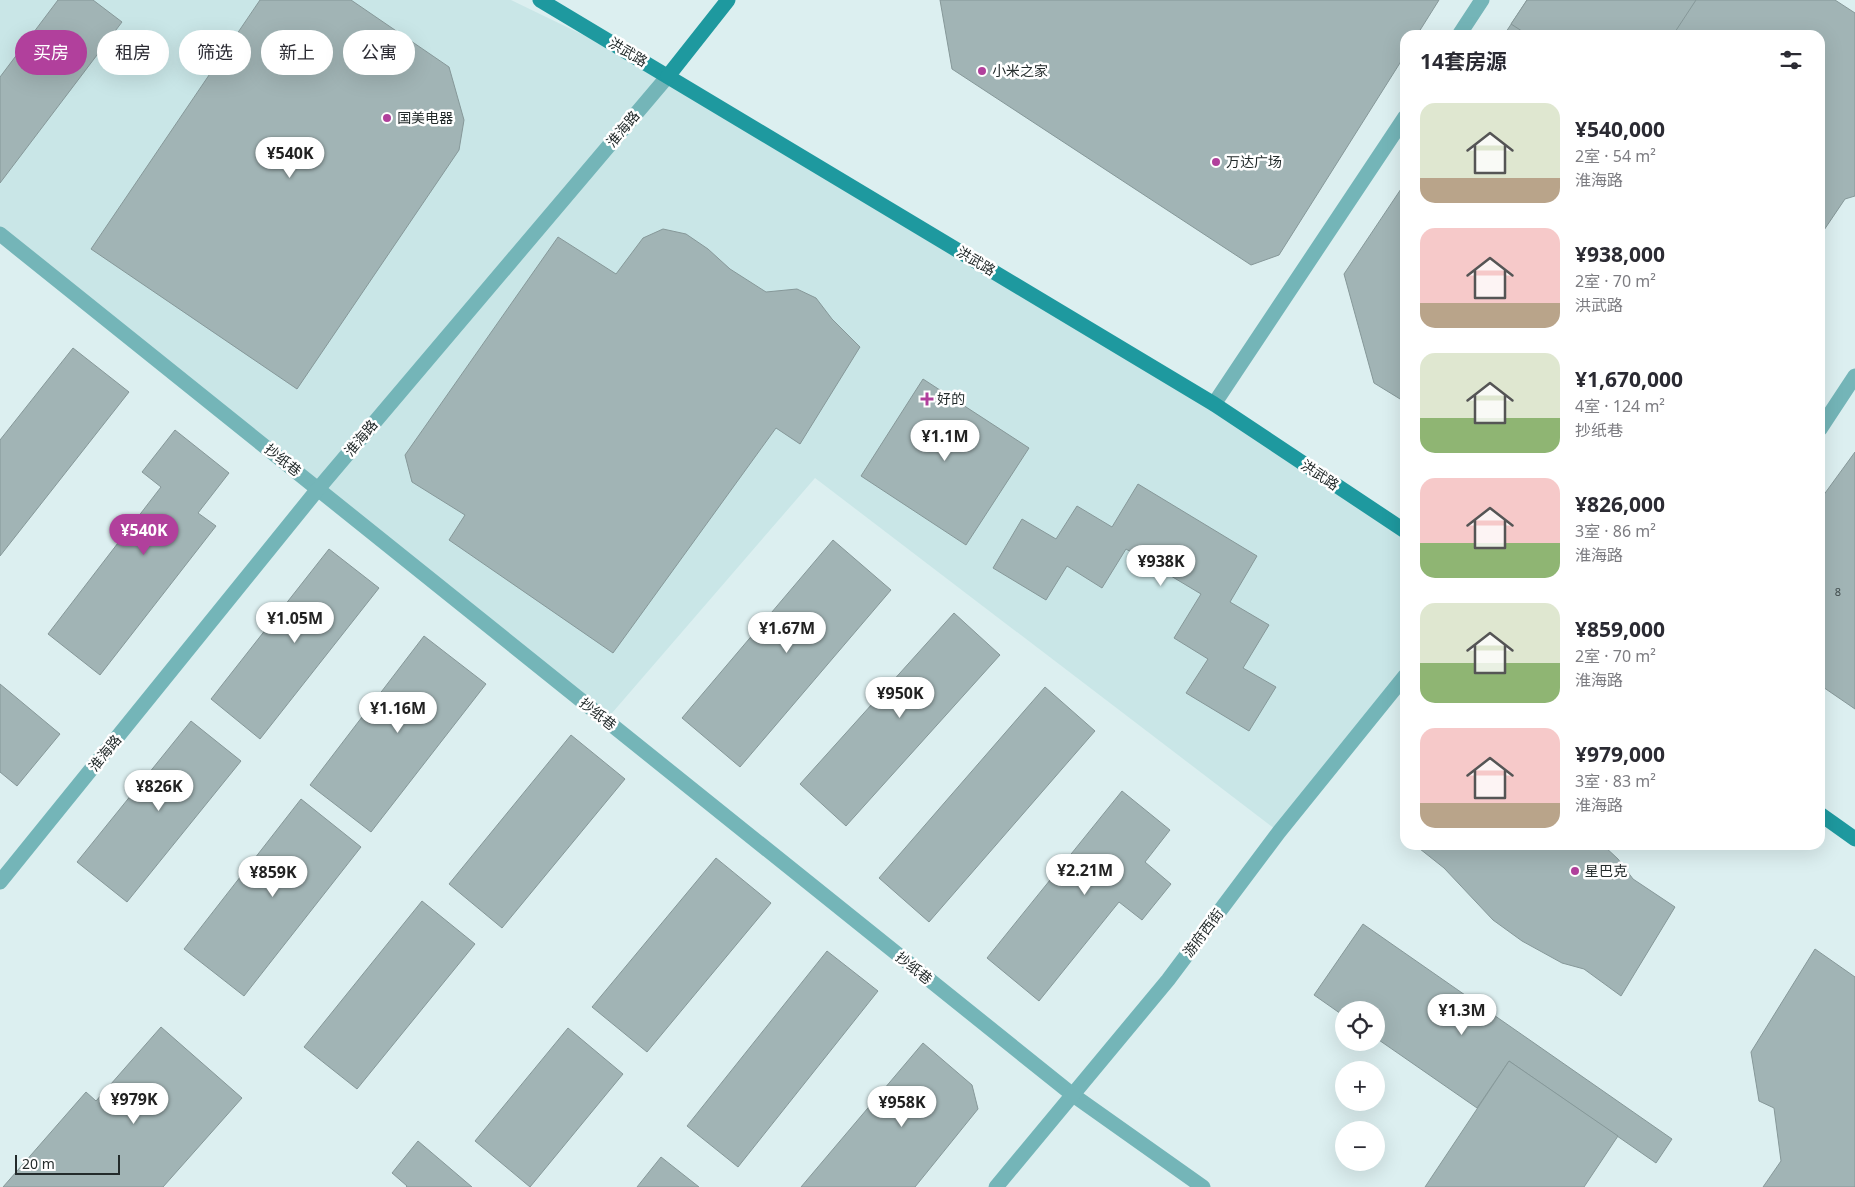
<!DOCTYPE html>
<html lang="zh">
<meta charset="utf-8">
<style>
body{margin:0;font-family:"Noto Sans","Noto Sans SC",sans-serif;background:#f7f7f7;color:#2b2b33;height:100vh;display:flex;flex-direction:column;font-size:19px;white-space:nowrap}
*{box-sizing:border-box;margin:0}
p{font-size:16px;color:#7c7c81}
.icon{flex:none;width:28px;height:28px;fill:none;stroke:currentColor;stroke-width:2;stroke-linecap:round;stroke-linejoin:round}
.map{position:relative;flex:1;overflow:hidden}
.details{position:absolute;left:1400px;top:30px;width:425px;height:820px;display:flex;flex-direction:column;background:#fff;border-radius:15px;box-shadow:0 5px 20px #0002}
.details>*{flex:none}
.banner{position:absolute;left:15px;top:30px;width:475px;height:45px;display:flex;gap:10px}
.tools{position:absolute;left:1335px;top:1001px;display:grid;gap:10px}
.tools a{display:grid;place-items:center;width:50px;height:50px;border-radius:50%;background:#fff;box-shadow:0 5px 20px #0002;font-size:25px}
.scale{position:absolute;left:15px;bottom:12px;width:105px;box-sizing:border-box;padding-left:5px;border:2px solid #232b2b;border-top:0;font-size:14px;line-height:18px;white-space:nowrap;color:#232b2b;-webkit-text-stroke:4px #fff;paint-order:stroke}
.price{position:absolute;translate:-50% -42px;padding:0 11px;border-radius:18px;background:#fff;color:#222;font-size:16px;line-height:32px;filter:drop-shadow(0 1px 2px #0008)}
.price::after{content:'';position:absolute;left:50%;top:30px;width:15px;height:11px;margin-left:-8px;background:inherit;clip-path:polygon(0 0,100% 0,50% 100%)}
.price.active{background:#b1409c;color:#fff}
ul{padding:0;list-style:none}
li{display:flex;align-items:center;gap:15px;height:125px;padding:0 20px}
li span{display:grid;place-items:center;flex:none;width:140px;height:100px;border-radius:15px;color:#555}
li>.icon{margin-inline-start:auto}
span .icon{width:60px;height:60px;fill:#fffc;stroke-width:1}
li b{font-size:21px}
h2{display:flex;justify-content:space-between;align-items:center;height:60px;padding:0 20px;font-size:21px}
.pill{padding:0 18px;border-radius:22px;background:#fff;box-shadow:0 5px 20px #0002;font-size:18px;line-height:45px}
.pill.active{background:#b1409c;color:#fff}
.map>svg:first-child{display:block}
.built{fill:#c9e6e7}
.building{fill:#a1b4b5;stroke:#869899}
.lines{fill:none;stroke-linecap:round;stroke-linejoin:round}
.pedestrian{stroke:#74b5b8;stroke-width:15}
.minor{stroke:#74b5b8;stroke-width:15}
.secondary{stroke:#1e999f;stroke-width:15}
.poi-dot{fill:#b1409c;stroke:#fff;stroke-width:2}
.labels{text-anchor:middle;stroke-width:5;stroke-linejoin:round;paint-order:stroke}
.number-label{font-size:11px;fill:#424d4e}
.street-label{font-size:14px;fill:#232b2b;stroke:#fff}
.poi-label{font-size:14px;fill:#232b2b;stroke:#fff;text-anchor:start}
</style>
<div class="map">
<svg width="1855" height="1187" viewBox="0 0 1855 1187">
<rect width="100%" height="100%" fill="#dceff0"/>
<path class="built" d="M0 0H511L668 76 1214 404 1405 531V676L1279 832 815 478 606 720 0 234Z"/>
<g class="building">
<path d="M58 0H93L122 22 0 183V77Z"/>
<path d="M260 0H351L449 67 464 120 459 150 297 389 91 249Z"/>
<path d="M940 0H1439L1417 35H1405V55L1279 255 1251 265 952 69Z"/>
<path d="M1527 0H1835L1855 13V196L1845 199 1820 236V35H1504Z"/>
<path d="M1527 0H1696L1673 35H1528L1511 24Z"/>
<path d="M1405 183V402L1374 383 1344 274Z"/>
<path d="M663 229 686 234 708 249 730 269 766 292 797 289 816 298 832 319 860 347 800 444 776 428 613 653 449 540 465 515 412 482 405 455 558 237 616 274 643 238Z"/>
<path d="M73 348 129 392 0 556V440Z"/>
<path d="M923 379 1029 448 966 545 861 476Z"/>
<path d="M175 430 229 473 198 513 216 526 100 675 48 634 161 487 142 472Z"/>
<path d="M1855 452V709L1820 685V500Z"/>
<path d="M1138 484 1257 556 1230 602 1269 625 1243 668 1276 687 1249 731 1186 693 1208 659 1174 638 1201 594 1126 549 1102 588 1067 566 1046 600 993 568 1022 519 1056 539 1077 506 1112 527Z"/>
<path d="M833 540 891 590 740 767 682 718Z"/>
<path d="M329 549 379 588 260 739 211 699Z"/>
<path d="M954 613 1000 655 846 826 800 784Z"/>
<path d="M424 636 486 684 371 832 310 785Z"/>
<path d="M0 684 60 734 17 786 0 772Z"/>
<path d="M1045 687 1095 731 929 922 879 878Z"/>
<path d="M191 721 241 761 127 902 77 862Z"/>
<path d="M571 735 625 779 502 928 449 884Z"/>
<path d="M1122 791 1170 830 1145 862 1171 884 1142 920 1119 902 1039 1001 987 958Z"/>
<path d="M301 799 361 847 244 996 184 949Z"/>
<path d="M1415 845H1603L1618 859 1633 879 1675 907 1621 996 1584 969 1562 963 1522 941 1493 920 1444 868Z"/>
<path d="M716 858 771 903 647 1052 592 1007Z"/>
<path d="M422 901 475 944 357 1089 304 1047Z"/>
<path d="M1363 924 1672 1139 1656 1163 1509 1061 1477 1108 1376 1038V1010H1344V1016L1314 995Z"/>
<path d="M1815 949 1855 977V1187H1763L1781 1161 1774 1108 1759 1101 1751 1052Z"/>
<path d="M827 951 878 991 738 1167 687 1126Z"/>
<path d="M161 1027 242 1098 163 1187H3L86 1092 96 1101Z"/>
<path d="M568 1028 623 1074 530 1187 475 1141Z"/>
<path d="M923 1043 972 1085 978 1109 915 1187H801Z"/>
<path d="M1509 1061 1618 1136 1584 1187H1425Z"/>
<path d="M418 1141 472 1187H406L407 1186 392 1173Z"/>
<path d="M661 1157 699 1187H637Z"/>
</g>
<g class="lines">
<g class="pedestrian">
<path d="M1459 35 1482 0"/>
<path d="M1214 404 1405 117"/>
<path d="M1820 429 1855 376"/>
</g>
<g class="minor">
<path d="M0 234 1073 1095 1203 1187"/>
<path d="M0 882 318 489 668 76"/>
<path d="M996 1187 1168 980 1279 832 1405 676"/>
</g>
<g class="secondary">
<path d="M540 0 1214 404 1405 531"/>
<path d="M668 76 728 0"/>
<path d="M1820 814 1855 839"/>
</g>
</g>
<g class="poi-dot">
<circle cx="982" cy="71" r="5"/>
<circle cx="387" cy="118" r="5"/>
<circle cx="1216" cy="162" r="5"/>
<path d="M924.5 391.5h5v5h5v5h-5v5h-5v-5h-5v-5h5z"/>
<circle cx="1575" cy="871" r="5"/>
</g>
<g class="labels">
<g class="number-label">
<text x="1838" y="596">8</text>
</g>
<g class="street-label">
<text transform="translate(628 52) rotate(31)" y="5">洪武路</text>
<text transform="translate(623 129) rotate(-50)" y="5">淮海路</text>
<text transform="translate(976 261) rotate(31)" y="5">洪武路</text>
<text transform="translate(361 438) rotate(-50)" y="5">淮海路</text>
<text transform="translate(283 460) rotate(39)" y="5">抄纸巷</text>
<text transform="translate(1320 475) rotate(34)" y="5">洪武路</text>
<text transform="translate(598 714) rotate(39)" y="5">抄纸巷</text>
<text transform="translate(105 753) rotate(-51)" y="5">淮海路</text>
<text transform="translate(1203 933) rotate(-53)" y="5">游府西街</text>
<text transform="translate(914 968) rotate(39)" y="5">抄纸巷</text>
</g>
<g class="poi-label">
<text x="992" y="76">小米之家</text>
<text x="397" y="123">国美电器</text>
<text x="1226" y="167">万达广场</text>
<text x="937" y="404">好的</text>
<text x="1585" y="876">星巴克</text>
</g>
</g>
</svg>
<div class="tools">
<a><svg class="icon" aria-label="locate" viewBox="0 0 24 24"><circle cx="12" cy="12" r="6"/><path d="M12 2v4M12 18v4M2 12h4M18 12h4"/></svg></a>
<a>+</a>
<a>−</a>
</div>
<div class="scale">20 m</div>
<b class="price" style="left:290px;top:179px">¥540K</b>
<b class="price" style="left:945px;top:462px">¥1.1M</b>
<b class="price active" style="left:144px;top:556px">¥540K</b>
<b class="price" style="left:1161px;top:587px">¥938K</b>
<b class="price" style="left:295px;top:644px">¥1.05M</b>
<b class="price" style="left:787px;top:654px">¥1.67M</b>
<b class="price" style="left:900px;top:719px">¥950K</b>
<b class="price" style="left:398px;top:734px">¥1.16M</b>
<b class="price" style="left:159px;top:812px">¥826K</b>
<b class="price" style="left:1085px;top:896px">¥2.21M</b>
<b class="price" style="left:273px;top:898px">¥859K</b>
<b class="price" style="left:1462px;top:1036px">¥1.3M</b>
<b class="price" style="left:134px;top:1125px">¥979K</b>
<b class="price" style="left:902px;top:1128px">¥958K</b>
<div class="banner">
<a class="pill active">买房</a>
<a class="pill">租房</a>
<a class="pill">筛选</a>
<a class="pill">新上</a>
<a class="pill">公寓</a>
</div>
<section class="details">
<h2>14套房源<svg class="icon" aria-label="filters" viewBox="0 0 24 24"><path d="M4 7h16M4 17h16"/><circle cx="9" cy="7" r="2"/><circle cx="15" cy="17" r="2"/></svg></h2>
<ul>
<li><span style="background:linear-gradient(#dfe7d0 75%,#b9a48a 0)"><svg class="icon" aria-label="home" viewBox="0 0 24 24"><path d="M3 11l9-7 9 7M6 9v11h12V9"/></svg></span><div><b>¥540,000</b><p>2室 · 54 m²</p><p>淮海路</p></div></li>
<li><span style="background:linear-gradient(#f6c9c9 75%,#b9a48a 0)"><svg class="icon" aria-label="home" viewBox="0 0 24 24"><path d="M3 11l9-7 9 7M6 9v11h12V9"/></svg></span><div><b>¥938,000</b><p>2室 · 70 m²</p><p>洪武路</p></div></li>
<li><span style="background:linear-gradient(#dfe7d0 65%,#8fb573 0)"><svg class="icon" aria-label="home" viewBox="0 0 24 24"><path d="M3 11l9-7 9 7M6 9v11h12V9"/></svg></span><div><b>¥1,670,000</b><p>4室 · 124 m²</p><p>抄纸巷</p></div></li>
<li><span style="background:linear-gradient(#f6c9c9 65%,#8fb573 0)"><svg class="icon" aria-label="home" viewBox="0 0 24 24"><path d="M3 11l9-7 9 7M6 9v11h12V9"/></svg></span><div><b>¥826,000</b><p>3室 · 86 m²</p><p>淮海路</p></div></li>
<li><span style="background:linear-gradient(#dfe7d0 60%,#8fb573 0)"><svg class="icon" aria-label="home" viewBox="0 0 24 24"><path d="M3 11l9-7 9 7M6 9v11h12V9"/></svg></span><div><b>¥859,000</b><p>2室 · 70 m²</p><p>淮海路</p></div></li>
<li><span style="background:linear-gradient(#f6c9c9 75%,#b9a48a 0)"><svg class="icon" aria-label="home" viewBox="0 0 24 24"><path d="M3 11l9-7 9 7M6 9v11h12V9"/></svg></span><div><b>¥979,000</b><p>3室 · 83 m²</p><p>淮海路</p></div></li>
</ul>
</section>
</div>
